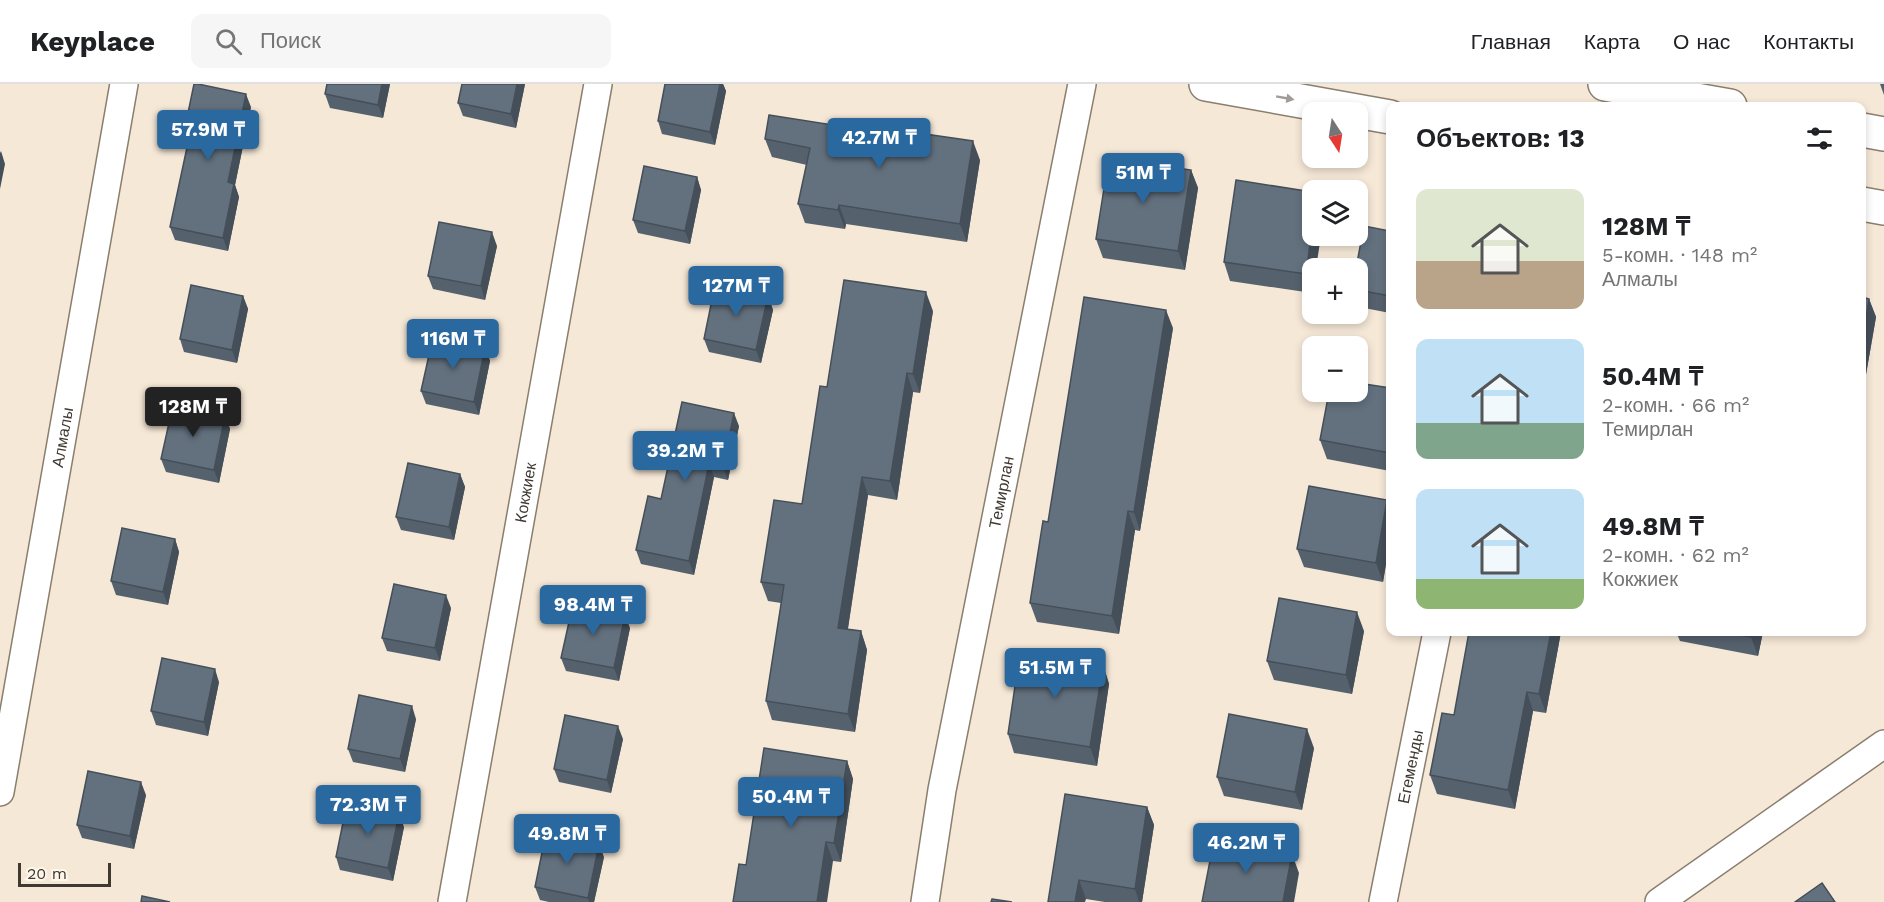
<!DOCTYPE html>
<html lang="ru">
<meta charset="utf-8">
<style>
body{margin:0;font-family:"Work Sans",sans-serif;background:#f6f6f6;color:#202124;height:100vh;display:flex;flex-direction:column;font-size:22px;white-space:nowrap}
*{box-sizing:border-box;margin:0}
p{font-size:20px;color:#757577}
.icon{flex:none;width:33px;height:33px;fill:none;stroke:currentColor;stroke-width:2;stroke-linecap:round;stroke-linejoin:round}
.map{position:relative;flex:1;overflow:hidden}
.sheet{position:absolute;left:1386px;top:18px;width:480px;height:534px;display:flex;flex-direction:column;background:#fff;border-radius:12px;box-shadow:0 3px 9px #0003}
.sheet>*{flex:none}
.needle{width:39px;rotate:168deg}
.controls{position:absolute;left:1302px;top:18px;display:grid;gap:12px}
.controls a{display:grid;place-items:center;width:66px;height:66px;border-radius:12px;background:#fff;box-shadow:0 3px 9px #0003;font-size:30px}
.scale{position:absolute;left:18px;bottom:15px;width:93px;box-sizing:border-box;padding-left:6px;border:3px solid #3f3932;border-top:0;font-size:16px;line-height:21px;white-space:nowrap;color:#3f3932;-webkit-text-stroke:4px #fff7ec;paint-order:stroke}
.price{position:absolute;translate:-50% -51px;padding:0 14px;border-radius:6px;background:#2a69a0;color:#fff;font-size:20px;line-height:39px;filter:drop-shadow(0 2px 3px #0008)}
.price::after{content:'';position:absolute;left:50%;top:36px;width:18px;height:14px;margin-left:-9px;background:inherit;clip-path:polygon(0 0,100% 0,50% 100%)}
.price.selected{background:#222;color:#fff}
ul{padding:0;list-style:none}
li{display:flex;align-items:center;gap:18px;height:150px;padding:0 30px}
li span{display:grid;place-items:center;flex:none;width:168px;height:120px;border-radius:12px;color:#555}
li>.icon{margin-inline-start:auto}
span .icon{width:72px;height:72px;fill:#fffc;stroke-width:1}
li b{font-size:26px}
h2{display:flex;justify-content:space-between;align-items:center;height:72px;padding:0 30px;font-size:26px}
header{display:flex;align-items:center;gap:36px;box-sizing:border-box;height:84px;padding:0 30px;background:#fff;border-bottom:2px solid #e0e0e0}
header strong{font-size:28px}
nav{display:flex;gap:33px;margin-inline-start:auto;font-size:21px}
.search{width:420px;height:54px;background:#f6f6f6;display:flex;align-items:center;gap:15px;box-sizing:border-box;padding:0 21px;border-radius:12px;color:#757577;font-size:22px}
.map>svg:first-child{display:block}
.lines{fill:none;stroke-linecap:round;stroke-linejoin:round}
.street-casing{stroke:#8a7e6e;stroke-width:30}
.secondary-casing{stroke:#8a7e6e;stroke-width:36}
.street{stroke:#fff;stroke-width:27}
.secondary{stroke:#fff;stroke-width:33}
.wall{fill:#55616d}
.shaded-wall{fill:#454f59}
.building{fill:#63717f;stroke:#454f59;stroke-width:1.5}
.oneway{fill:#9f9c98}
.labels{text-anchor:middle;stroke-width:6;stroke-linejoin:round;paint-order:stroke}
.street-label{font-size:16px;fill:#3f3932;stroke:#fff7ec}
</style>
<header>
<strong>Keyplace</strong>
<div class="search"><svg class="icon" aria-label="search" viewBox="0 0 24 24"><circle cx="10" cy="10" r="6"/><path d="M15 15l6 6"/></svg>Поиск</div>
<nav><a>Главная</a><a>Карта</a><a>О нас</a><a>Контакты</a></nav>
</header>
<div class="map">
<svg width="1884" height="818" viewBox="0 0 1884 818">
<rect width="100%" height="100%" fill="#f6e8d7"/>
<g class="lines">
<defs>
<g id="street">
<path id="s1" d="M0 708 124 0"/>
<path id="s2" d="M452 818 598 0"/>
<path id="s3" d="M925 818 942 706 1082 0"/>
<path id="s4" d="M1383 818 1437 548"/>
<path d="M1659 818 1884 660"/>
</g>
<g id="secondary">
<path d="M1206 0 1390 33"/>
<path d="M1605 0 1730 22"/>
<path d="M1862 46 1884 50"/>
<path d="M1862 120 1884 124"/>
</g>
</defs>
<use href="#street" class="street-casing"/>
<use href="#secondary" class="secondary-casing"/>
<use href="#street" class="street"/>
<use href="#secondary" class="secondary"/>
</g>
<g class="wall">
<path d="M327 0H390L383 34 330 24 325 10Z"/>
<path d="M525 0 516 44 463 32 458 19Z"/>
<path d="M665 0H723L726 7 715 61 662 50 658 37Z"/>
<path d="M1880 0H1884V11Z"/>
<path d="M251 23 235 101 239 113 228 167 175 156 170 143 187 64 183 53Z"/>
<path d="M765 55 980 76 967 158 846 140 845 145 805 139 798 120 807 81 772 73Z"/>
<path d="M1191 86 1198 104 1185 186 1103 174 1096 155Z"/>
<path d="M697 93 701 106 690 160 638 149 633 136Z"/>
<path d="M1312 108V209L1230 197 1224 178Z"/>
<path d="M1390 147V229L1359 223 1358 218V184Z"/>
<path d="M497 162 485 216 433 205 428 192Z"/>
<path d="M243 212 248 225 237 279 184 268 180 255Z"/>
<path d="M768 212 773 226 761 279 709 268 704 255Z"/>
<path d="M1862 213 1869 215 1876 233 1865 296 1862 295Z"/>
<path d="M933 227 920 309 913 308 897 416 868 411 848 545 861 547 867 566 855 648 772 636 766 617 781 519 768 517 761 498 802 420 827 303Z"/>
<path d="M1173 244 1140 447 1135 446 1119 550 1037 538 1030 519 1048 438Z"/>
<path d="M485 264 490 277 479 331 426 320 421 307Z"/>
<path d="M1390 304V387L1327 375 1320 356Z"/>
<path d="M225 332 230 345 219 399 166 388 161 375Z"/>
<path d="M739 342 728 396 714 393 694 491 641 480 636 466 661 415Z"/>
<path d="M460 390 465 403 454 456 401 446 396 433Z"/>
<path d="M1390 425V456L1383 498 1304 483 1297 465Z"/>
<path d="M175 455 179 468 168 521 116 511 111 497Z"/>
<path d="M451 524 440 577 387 567 382 554Z"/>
<path d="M630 544 619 597 566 587 561 574Z"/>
<path d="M1364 547 1352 610 1274 596 1267 577Z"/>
<path d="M1561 548 1546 629 1533 627 1515 725 1437 710 1430 691 1454 631Z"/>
<path d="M1676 548H1763L1758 572 1680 557Z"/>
<path d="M1103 581 1109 600 1097 682 1014 669 1008 650Z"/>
<path d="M219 598 208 652 156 641 151 627Z"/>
<path d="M416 635 405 688 353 678 348 665Z"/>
<path d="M623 655 611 709 559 698 554 685Z"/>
<path d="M1314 664 1302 726 1224 712 1217 693Z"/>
<path d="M847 677 853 695 841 778 833 777 746 781Z"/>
<path d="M146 711 134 765 82 754 77 741Z"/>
<path d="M1147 723 1154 741 1142 818H1105L1086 815 1048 818Z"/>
<path d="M404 743 393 797 340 786 336 773Z"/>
<path d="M604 773 594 818H549L540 816 535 803Z"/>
</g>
<g class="shaded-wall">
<path d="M382 0H390L383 34 378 21Z"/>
<path d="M517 0H525L516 44 511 30Z"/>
<path d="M720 0H723L726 7 715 61 710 48Z"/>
<path d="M246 10 251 23 235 101 239 113 228 167 223 154 228 98Z"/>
<path d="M973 57 980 76 967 158 960 140Z"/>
<path d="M1 67 5 80 0 105V69Z"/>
<path d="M1191 86 1198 104 1185 186 1178 167Z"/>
<path d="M697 93 701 106 690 160 685 147Z"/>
<path d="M839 121 846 140 845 145 838 126Z"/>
<path d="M1312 145V152H1321L1316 184H1312V209L1306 190Z"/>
<path d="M492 148 497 162 485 216 481 202Z"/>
<path d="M926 208 933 227 920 309 913 290Z"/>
<path d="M243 212 248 225 237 279 232 266Z"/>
<path d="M768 212 773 226 761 279 756 266Z"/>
<path d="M1869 215 1876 233 1865 296 1862 287V258Z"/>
<path d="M1166 226 1173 244 1140 447 1134 428Z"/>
<path d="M485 264 490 277 479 331 474 318Z"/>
<path d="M907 289 913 308 897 416 890 397Z"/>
<path d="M734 329 739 342 728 396 723 383Z"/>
<path d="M225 332 230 345 219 399 214 386Z"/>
<path d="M709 380 714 393 694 491 689 477Z"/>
<path d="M460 390 465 403 454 456 449 443Z"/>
<path d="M862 393 868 411 845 563 838 544Z"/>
<path d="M1387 416 1390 425V456L1383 498 1376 479Z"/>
<path d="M1128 427 1135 446 1119 550 1112 532Z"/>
<path d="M175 455 179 468 168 521 163 508Z"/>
<path d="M446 511 451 524 440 577 435 564Z"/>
<path d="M1357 528 1364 547 1352 610 1346 591Z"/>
<path d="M625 531 630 544 619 597 614 584Z"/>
<path d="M861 547 867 566 855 648 848 630Z"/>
<path d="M1551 548H1561L1546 629 1539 610Z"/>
<path d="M1752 548H1763L1758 572 1751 553Z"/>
<path d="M1103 581 1109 600 1097 682 1090 663Z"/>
<path d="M215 585 219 598 208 652 204 638Z"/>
<path d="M1527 608 1533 627 1515 725 1508 706Z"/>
<path d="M412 622 416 635 405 688 400 675Z"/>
<path d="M618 642 623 655 611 709 607 696Z"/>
<path d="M1307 645 1314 664 1302 726 1295 708Z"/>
<path d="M847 677 853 695 841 778 834 759Z"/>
<path d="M141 698 146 711 134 765 130 752Z"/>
<path d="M1147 723 1154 741 1142 818H1139L1135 805Z"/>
<path d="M399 730 404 743 393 797 388 784Z"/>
<path d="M826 758 833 777 827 818H817Z"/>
<path d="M599 760 604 773 594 818H589L588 814Z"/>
<path d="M1292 770 1299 789 1294 818H1283Z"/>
<path d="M1079 796 1086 815 1085 818H1075Z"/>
</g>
<g class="building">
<path d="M194 0H198L246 10 228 98 234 100 223 154 170 143 189 54 183 53Z"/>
<path d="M327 0H382L378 21 325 10Z"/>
<path d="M462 0H517L511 30 458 19Z"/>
<path d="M665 0H720L710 48 658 37Z"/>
<path d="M769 31 890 50 891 45 973 57 960 140 839 121 838 126 798 120 810 64 765 55Z"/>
<path d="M1109 73 1191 86 1178 167 1096 155Z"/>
<path d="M644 82 697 93 685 147 633 136Z"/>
<path d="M1236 96 1312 108V145L1306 190 1224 178Z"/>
<path d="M439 138 492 148 481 202 428 192Z"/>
<path d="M1364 142 1390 147V212L1358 206V184H1356Z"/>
<path d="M844 196 926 208 913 290 907 289 890 397 862 393 838 544 861 547 848 630 766 617 784 501 761 498 774 416 802 420 820 302 827 303Z"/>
<path d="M191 201 243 212 232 266 180 255Z"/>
<path d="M715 201 768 212 756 266 704 255Z"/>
<path d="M1084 213 1166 226 1134 428 1128 427 1112 532 1030 519 1043 437 1048 438Z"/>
<path d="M1862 213 1869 215 1862 258Z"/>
<path d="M433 253 485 264 474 318 421 307Z"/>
<path d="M1358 299 1390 304V369L1320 356 1329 308H1358Z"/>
<path d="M682 318 734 329 723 383 709 380 689 477 636 466 648 412 661 415Z"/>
<path d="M173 321 225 332 214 386 161 375Z"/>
<path d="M408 379 460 390 449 443 396 433Z"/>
<path d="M1309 402 1387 416 1376 479 1297 465Z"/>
<path d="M122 444 175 455 163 508 111 497Z"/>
<path d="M394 500 446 511 435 564 382 554Z"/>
<path d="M1279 514 1357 528 1346 591 1267 577Z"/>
<path d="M573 520 625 531 614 584 561 574Z"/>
<path d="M1469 548H1551L1539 610 1527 608 1508 706 1430 691 1442 629 1454 631Z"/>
<path d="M1723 548H1752L1751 553Z"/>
<path d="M1020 568 1103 581 1090 663 1008 650Z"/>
<path d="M162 574 215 585 204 638 151 627Z"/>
<path d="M359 611 412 622 400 675 348 665Z"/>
<path d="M1229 630 1307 645 1295 708 1217 693Z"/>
<path d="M565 631 618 642 607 696 554 685Z"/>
<path d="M764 664 847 677 834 759 826 758 817 818H733L739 780 746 781Z"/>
<path d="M88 687 141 698 130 752 77 741Z"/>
<path d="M1065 710 1147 723 1135 805 1079 796 1075 818H1048Z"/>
<path d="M347 719 399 730 388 784 336 773Z"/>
<path d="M546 749 599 760 588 814 535 803Z"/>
<path d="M1214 756 1292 770 1283 818H1202Z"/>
<path d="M1822 799 1835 818H1795Z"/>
<path d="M142 812 170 818H141Z"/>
<path d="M992 815 1012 818H991Z"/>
</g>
<defs><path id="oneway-solid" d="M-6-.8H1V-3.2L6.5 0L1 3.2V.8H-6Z" transform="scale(1.5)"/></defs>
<use class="oneway" href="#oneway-solid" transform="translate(1285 14) rotate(10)"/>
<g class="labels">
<g class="street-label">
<text dy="6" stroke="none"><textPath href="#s1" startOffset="360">Алмалы</textPath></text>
<text dy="6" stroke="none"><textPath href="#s2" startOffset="416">Кокжиек</textPath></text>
<text dy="6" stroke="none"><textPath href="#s3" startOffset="417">Темирлан</textPath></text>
<text dy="6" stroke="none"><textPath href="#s4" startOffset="138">Егеменды</textPath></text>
</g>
</g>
</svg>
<div class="controls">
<a><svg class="needle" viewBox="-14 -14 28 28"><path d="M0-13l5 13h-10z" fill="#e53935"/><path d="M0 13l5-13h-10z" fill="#757577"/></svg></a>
<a><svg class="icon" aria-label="layers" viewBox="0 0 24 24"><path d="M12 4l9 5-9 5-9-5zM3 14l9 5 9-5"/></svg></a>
<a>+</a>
<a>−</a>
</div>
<div class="scale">20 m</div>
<b class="price" style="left:208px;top:77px">57.9M ₸</b>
<b class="price" style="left:879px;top:85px">42.7M ₸</b>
<b class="price" style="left:1143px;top:120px">51M ₸</b>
<b class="price" style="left:736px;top:233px">127M ₸</b>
<b class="price" style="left:453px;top:286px">116M ₸</b>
<b class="price selected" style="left:193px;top:354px">128M ₸</b>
<b class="price" style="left:685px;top:398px">39.2M ₸</b>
<b class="price" style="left:593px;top:552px">98.4M ₸</b>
<b class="price" style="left:1055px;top:615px">51.5M ₸</b>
<b class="price" style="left:791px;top:744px">50.4M ₸</b>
<b class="price" style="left:368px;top:752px">72.3M ₸</b>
<b class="price" style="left:567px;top:781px">49.8M ₸</b>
<b class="price" style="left:1246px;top:790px">46.2M ₸</b>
<section class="sheet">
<h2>Объектов: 13<svg class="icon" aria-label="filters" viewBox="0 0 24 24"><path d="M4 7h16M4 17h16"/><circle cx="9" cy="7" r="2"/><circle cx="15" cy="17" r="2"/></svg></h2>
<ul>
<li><span style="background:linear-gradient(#dfe7d0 60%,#b9a48a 0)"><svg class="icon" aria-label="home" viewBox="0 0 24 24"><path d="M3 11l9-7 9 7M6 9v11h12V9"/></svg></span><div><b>128M ₸</b><p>5-комн. · 148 m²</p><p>Алмалы</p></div></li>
<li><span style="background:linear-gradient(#bfe0f5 70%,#7fa58c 0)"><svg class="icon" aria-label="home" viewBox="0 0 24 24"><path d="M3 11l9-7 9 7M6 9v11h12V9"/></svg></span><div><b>50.4M ₸</b><p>2-комн. · 66 m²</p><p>Темирлан</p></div></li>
<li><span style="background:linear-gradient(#bfe0f5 75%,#8fb573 0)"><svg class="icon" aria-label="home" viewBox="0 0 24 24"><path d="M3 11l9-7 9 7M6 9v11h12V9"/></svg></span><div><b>49.8M ₸</b><p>2-комн. · 62 m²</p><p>Кокжиек</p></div></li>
</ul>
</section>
</div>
